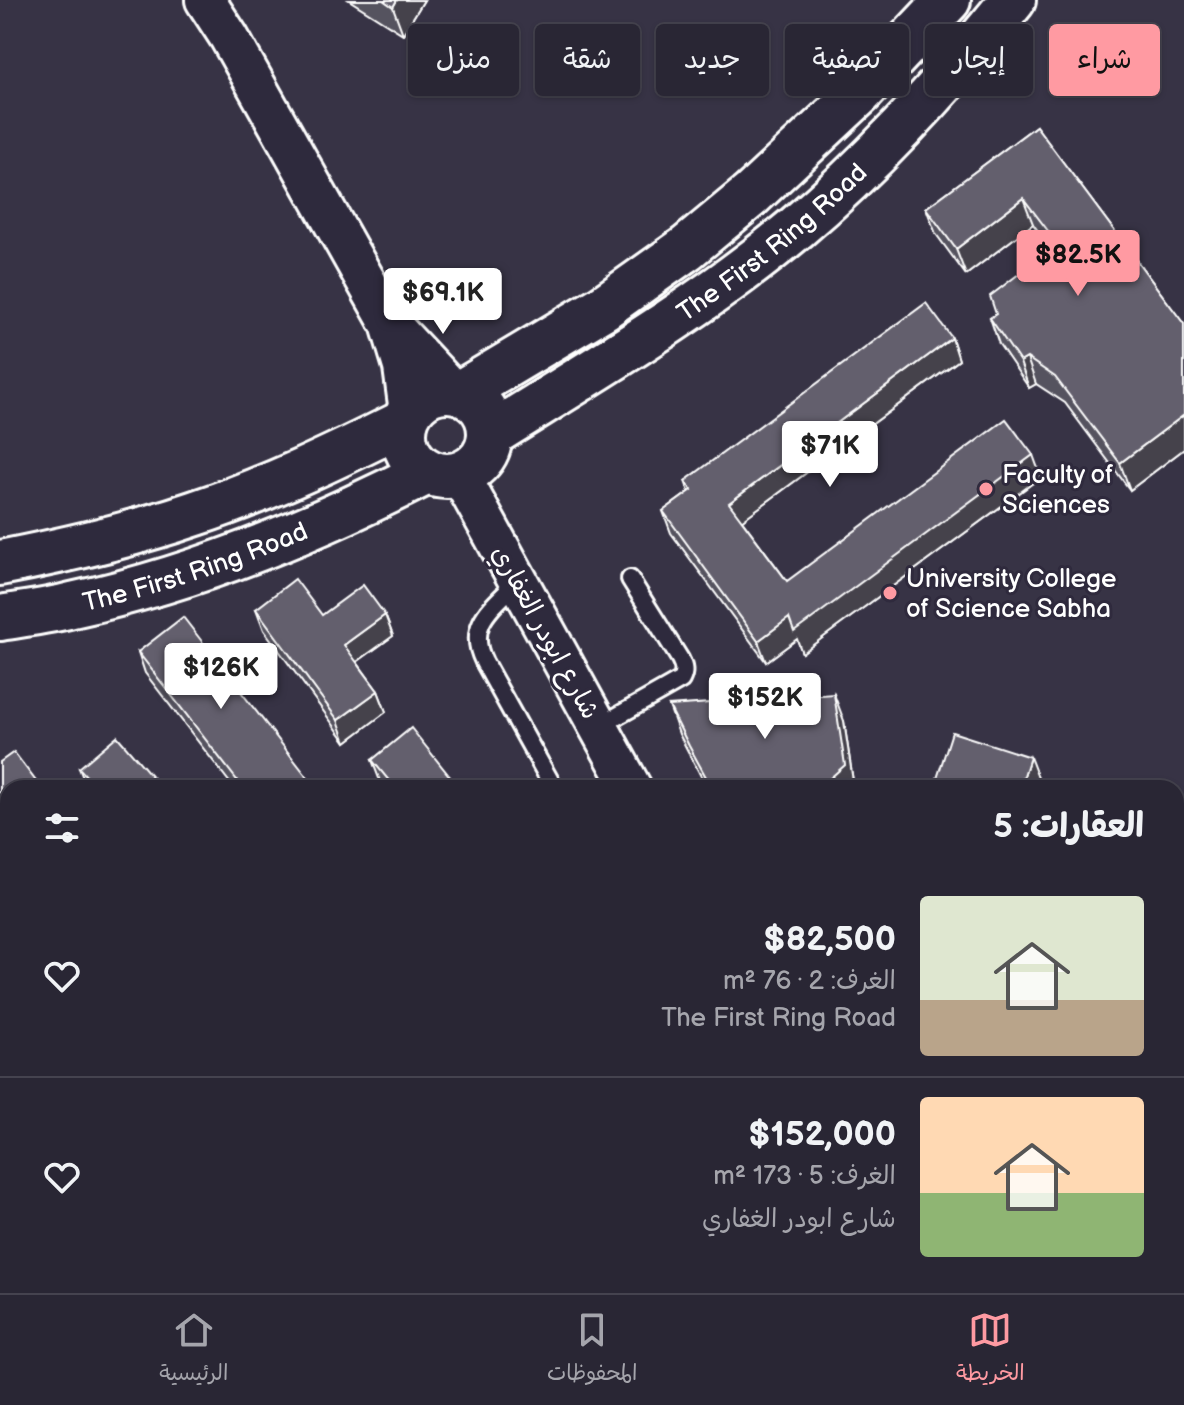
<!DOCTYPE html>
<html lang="ar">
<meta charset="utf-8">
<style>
body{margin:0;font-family:"Balsamiq Sans","Playpen Sans Arabic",sans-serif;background:#312e3c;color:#f1f3f6;direction:rtl;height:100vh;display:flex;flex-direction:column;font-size:30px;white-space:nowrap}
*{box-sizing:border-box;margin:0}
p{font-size:26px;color:#a5a5ac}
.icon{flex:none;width:44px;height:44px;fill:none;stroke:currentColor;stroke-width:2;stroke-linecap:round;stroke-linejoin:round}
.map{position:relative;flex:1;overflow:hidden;direction:ltr}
.details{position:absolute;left:0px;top:780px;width:1184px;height:514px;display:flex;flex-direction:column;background:#292634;border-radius:24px 24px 0 0;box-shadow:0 2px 6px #0004,0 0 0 2px #45434f;direction:rtl}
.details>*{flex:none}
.guide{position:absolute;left:24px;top:24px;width:1136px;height:72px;direction:rtl;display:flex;gap:16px}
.price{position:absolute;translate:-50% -68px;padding:0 18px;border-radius:8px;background:#fff;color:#222;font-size:26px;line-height:52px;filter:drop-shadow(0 2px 4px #0008)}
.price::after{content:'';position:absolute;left:50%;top:48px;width:24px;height:18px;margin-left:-12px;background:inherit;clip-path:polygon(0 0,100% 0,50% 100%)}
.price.on{background:#ff9aa2;color:#111}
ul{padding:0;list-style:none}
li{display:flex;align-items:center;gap:24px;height:200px;padding:0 40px}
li+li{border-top:2px solid #45434f}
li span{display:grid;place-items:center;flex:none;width:224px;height:160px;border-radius:8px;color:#555}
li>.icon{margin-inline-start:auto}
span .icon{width:96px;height:96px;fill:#fffc;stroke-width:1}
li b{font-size:34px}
h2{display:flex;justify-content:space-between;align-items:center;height:96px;padding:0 40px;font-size:34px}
.chip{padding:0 28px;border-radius:8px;background:#292634;box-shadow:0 2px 6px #0004,0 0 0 2px #45434f;font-size:28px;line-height:72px}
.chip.on{background:#ff9aa2;color:#111}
.tabs{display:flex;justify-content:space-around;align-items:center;height:112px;border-top:2px solid #45434f;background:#292634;font-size:22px;color:#a5a5ac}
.tabs a{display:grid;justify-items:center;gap:4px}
.tabs .on{color:#ff9aa2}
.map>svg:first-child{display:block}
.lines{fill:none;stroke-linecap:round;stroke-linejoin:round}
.service-casing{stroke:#fff;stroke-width:22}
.minor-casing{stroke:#fff;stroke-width:38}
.tertiary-casing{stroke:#fff;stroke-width:44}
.primary-casing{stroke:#fff;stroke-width:50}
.service{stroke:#2f2a3d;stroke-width:16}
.minor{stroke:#2f2a3d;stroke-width:32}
.tertiary{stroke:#2f2a3d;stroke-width:38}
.primary{stroke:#2f2a3d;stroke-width:44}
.wall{fill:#55525e;stroke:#fff;stroke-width:2}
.shaded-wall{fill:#45424c;stroke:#fff;stroke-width:2}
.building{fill:#635f6d;stroke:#fff;stroke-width:2}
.poi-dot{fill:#ff9aa2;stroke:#2f2a3d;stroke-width:3}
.labels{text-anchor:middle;stroke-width:6;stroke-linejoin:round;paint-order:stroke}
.street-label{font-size:26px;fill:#fff;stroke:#2f2a3d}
.poi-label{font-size:26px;fill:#fff;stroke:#2f2a3d;text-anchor:start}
</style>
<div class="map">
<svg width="1184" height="1293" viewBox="0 0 1184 1293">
<rect width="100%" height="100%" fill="#373345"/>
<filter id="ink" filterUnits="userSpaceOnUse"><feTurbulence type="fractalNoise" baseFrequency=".0125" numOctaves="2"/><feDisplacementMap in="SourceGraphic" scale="16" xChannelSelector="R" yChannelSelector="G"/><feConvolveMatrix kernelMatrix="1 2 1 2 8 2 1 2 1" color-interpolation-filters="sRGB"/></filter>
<g filter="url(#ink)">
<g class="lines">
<defs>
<g id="service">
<path d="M517 582C493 607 465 624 484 662L554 788"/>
<path d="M598 727 681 680C685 672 684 667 680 659L630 579"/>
<path d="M995 1286 1000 1293"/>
</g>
<g id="minor">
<path d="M0 1101 8 1100"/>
<path d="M760 1293 770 1286"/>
</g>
<g id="tertiary">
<path d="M205 0 229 37 390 324 403 367 409 412"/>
<path d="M395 329 452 390"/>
<path d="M460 475 632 788"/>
<path d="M914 1286 919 1293"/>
</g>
<g id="primary">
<circle cx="447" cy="433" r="43"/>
<path d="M462 392 604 307 687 248 751 195 860 93 948 0"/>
<path id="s1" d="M490 435C594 370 702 307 796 228 876 160 947 82 1013 0"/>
<path d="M0 563C67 550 132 535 196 513 268 489 337 456 405 422"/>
<path id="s2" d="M0 618C24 614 49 611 72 605 197 578 314 530 427 472"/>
</g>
</defs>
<use href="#service" class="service-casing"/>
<use href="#minor" class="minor-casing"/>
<use href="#tertiary" class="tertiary-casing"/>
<use href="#primary" class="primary-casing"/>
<use href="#service" class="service"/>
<use href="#minor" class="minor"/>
<use href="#tertiary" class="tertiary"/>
<use href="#primary" class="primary"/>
</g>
<g class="wall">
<path d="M349 0H424L403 34Z"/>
<path d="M1036 126 1184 324V449L1130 490 1065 403 1036 384 1029 388 999 344 990 318 996 314 1051 249 1033 224 966 275 936 234 926 208Z"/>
<path d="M952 338 959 360 742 520 787 581 1041 477 802 653 797 639 766 662 671 533 663 511 689 492 685 481Z"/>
<path d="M256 609 322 615H385L393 636 357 662 378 691 386 712 346 742 264 630Z"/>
<path d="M138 652 312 783 313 788H234L145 673Z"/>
<path d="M669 706 844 721 854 788H707L679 734Z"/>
<path d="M372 760 459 788H385L380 781Z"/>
<path d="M0 762 8 788V852L0 841Z"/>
<path d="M79 768 162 788H87Z"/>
<path d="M264 1286H333L338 1293H270Z"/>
</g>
<g class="shaded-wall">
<path d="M397 0H424L403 34 393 7Z"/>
<path d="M1023 198 1033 224 966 275 956 249Z"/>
<path d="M952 338 959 360 737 524 729 503Z"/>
<path d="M1027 358 1036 384 1029 388 1020 362Z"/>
<path d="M1184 415V449L1130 490 1120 463Z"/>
<path d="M1033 455 1041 477 802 653 797 639 766 662 758 641 789 618Z"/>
<path d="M385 615 393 636 351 666 344 645Z"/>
<path d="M378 691 386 712 346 742 338 720Z"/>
<path d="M834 694 844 721 854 788H819Z"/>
<path d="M1030 757 1038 778 1034 788H1020Z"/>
<path d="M8 993V1021L3 1026 0 1018V1000Z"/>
</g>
<g class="building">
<path d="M383 0H397L393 7Z"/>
<path d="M1036 126 1184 324V415L1120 463 1055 377 1027 358 1020 362 990 318 996 314 990 296 1058 244 1023 198 956 249 926 208Z"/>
<path d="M926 303 952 338 729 503 787 581 1006 419 1033 455 794 632 789 618 758 641 663 511 692 490 685 481Z"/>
<path d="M295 579 322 615 363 585 385 615 344 645 378 691 338 720 256 609Z"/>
<path d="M183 617 312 783 306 788H243L138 652Z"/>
<path d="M834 694 845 765 819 788H712L689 746 669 706Z"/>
<path d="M411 728 459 788H395L372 760Z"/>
<path d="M952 732 1030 757 1020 788H934Z"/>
<path d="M117 736 162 788H97L79 768Z"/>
<path d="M14 752 41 788H8V838L0 827V762Z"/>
<path d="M0 929 8 938V993L0 1000Z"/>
<path d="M1176 1156 1184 1169V1293H1052L1051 1292 1060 1286H1176Z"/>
<path d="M0 1258 8 1267V1286H25L31 1293H0Z"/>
<path d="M274 1286H333L338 1293H279Z"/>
<path d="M821 1286H856L861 1293H819L816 1289Z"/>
</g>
</g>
<g class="poi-dot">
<circle cx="986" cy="489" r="8"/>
<circle cx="890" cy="593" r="8"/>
</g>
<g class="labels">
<g class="street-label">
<text dy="9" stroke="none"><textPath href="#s1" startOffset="342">The First Ring Road</textPath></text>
<text dy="9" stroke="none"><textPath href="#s2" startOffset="202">The First Ring Road</textPath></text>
<text transform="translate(546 632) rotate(61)" y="9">شارع ابودر الغفاري</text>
</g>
<g class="poi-label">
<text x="1002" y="483">Faculty of<tspan x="1002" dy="30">Sciences</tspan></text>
<text x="906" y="587">University College<tspan x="906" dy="30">of Science Sabha</tspan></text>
</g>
</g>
</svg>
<b class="price on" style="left:1078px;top:298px">$82.5K</b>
<b class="price" style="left:443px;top:336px">$69.1K</b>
<b class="price" style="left:830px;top:489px">$71K</b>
<b class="price" style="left:221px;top:711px">$126K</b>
<b class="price" style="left:765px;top:741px">$152K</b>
<div class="guide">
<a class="chip on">شراء</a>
<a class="chip">إيجار</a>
<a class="chip">تصفية</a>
<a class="chip">جديد</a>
<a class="chip">شقة</a>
<a class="chip">منزل</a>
</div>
<section class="details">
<h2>العقارات: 5<svg class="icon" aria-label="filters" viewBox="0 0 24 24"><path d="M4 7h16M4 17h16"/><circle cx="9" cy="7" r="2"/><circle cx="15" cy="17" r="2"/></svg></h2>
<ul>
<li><span style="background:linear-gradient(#dfe7d0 65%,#b9a48a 0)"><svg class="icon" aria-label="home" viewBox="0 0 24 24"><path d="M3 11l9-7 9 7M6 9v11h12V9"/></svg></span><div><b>$82,500</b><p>الغرف: 2 · 76 m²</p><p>The First Ring Road</p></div><svg class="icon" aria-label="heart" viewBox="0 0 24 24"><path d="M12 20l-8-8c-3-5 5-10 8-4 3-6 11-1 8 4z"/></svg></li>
<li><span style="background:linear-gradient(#ffd9b3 60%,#8fb573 0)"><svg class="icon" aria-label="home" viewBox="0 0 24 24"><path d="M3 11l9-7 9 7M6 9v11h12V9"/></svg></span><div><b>$152,000</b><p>الغرف: 5 · 173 m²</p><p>شارع ابودر الغفاري</p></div><svg class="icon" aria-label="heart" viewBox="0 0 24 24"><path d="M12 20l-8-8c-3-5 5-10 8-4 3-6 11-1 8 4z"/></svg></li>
</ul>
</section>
</div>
<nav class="tabs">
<a class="on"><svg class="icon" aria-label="map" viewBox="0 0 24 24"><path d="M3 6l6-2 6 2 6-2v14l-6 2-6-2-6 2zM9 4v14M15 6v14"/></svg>الخريطة</a>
<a><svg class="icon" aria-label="saved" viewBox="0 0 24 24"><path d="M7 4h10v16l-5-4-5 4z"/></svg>المحفوظات</a>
<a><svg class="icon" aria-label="home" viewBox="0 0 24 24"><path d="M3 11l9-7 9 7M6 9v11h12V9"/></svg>الرئيسية</a>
</nav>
